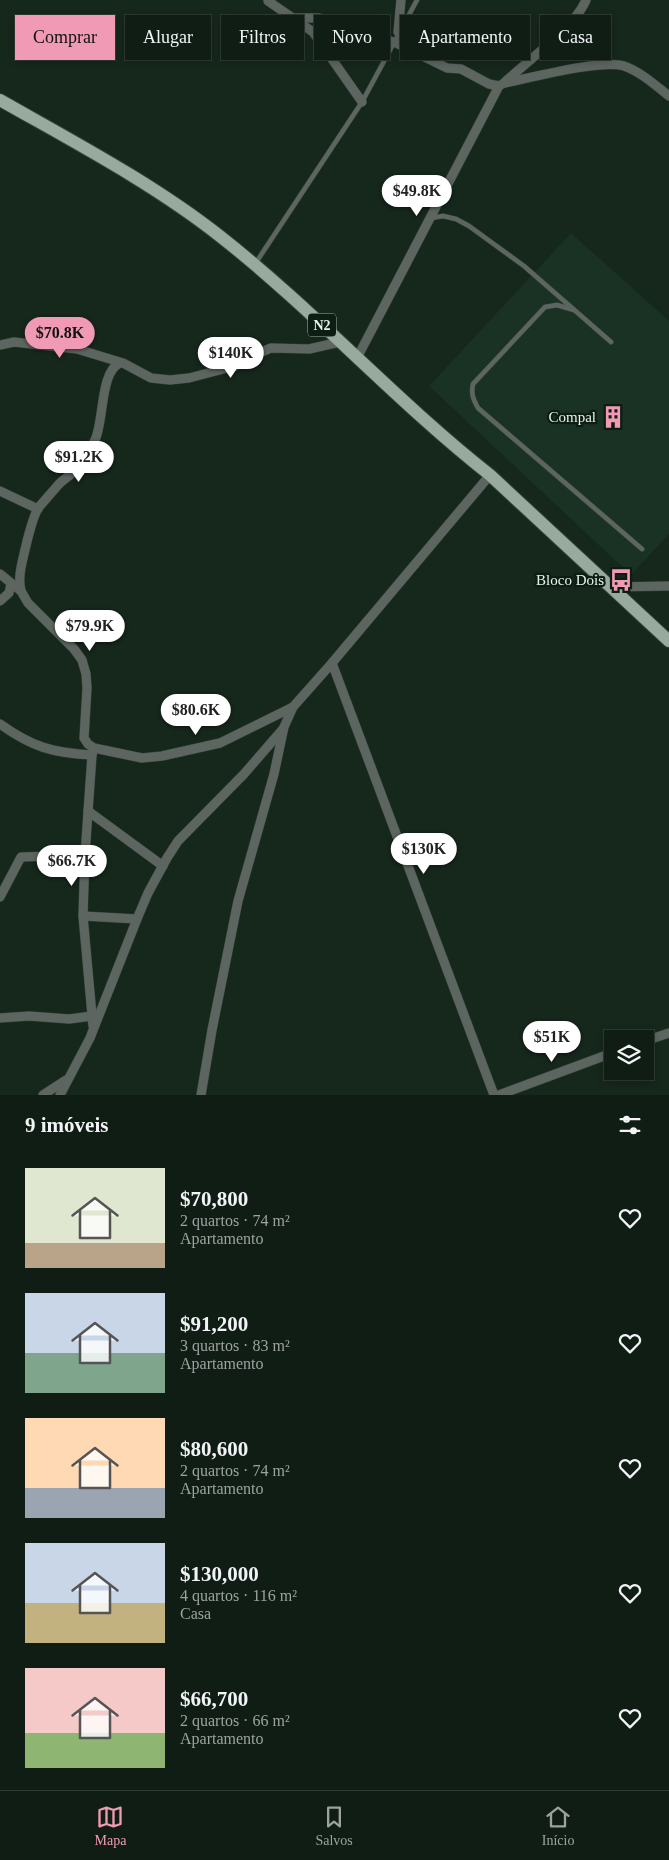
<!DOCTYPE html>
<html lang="pt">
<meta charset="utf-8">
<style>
body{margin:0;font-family:"Times New Roman",serif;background:#19261e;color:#f1f3f6;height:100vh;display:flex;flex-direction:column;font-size:19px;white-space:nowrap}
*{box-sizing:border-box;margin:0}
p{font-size:16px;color:#9ca2a0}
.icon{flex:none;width:28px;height:28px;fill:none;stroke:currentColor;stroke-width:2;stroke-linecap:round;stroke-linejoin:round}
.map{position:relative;height:1095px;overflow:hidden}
.sheet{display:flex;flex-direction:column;background:#101d15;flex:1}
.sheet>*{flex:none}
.banner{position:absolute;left:15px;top:15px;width:640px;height:45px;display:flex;gap:10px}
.fabs{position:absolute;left:604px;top:1030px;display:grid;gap:10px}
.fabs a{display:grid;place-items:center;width:50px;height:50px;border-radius:0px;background:#101d15;box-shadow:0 2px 8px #0003,0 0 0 1px #303b34;font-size:25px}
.price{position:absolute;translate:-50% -42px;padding:0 11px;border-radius:18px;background:#fff;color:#222;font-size:16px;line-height:32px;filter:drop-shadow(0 1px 2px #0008)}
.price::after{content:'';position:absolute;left:50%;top:30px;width:15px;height:11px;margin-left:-8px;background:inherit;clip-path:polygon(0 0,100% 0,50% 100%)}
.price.active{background:#f09ab5;color:#111}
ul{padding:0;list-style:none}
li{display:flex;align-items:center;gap:15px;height:125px;padding:0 25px}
li span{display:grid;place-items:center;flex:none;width:140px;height:100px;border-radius:0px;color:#555}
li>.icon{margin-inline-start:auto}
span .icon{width:60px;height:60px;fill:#fffc;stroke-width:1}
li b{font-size:21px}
h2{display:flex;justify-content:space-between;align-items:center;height:60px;padding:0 25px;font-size:21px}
.tag{padding:0 18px;border-radius:0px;background:#101d15;box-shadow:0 2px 8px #0003,0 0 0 1px #303b34;font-size:18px;line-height:45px}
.tag.active{background:#f09ab5;color:#111}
.tab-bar{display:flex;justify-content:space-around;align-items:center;height:70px;border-top:1px solid #303b34;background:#101d15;font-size:14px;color:#9ca2a0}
.tab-bar a{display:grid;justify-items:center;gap:2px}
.tab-bar .active{color:#f09ab5}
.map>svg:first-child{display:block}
.built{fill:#1a3223}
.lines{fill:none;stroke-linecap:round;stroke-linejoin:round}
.lane-casing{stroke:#334339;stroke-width:5.5}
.street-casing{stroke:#334339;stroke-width:10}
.primary-casing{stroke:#334339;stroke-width:14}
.lane{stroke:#5d6560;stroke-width:4.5}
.street{stroke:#5d6560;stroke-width:9}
.primary{stroke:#98a99d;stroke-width:12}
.labels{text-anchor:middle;stroke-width:4.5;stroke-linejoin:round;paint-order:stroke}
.shield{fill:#0c1d13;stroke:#a6b2aa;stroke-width:1}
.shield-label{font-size:14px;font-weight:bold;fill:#e8f2eb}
.poi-label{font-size:15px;fill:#e8f2eb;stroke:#0c1d13;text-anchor:end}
</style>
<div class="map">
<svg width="669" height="1095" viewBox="0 0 669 1095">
<rect width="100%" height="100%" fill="#16271c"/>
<path class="built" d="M571 233 669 321V534L631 575 429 386Z"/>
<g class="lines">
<defs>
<g id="lane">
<path d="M431 218 443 216 456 219 469 226 524 266 611 342"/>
<path d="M255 264 362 102 417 0"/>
<path d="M574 310 557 305 545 307 473 384C471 394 473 399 478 408L642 549"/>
</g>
<g id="street">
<path d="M268 1 313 32 362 102"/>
<path d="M292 18H318L356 25 365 32 396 43 447 68 461 69 489 84 499 86 504 83C527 61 575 27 586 0"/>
<path d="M398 32 401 0"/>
<path d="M505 83C530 78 602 59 624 66 641 72 655 85 669 96"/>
<path d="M0 345 14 342 77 349 123 363 151 378 170 380 189 378 235 366 252 356 271 348 309 349 340 342"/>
<path d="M357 358 499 86"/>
<path d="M0 491 38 509"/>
<path d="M0 574 21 591 28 603 74 649 82 660 86 674 87 688 84 738 88 744 94 748 142 758 162 756 220 743 293 707"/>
<path d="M611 587 669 586"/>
<path d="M21 591C18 578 21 567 24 554 27 542 32 517 39 507 45 500 53 491 59 484 64 479 71 475 77 469 84 461 89 450 95 440 104 422 100 371 120 363"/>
<path d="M0 601 9 593 11 584"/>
<path d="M332 663 494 1095"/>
<path d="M0 724C32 747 53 753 92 755"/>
<path d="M88 811 163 866"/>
<path d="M0 897 21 857 85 855"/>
<path d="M83 916 137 919"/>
<path d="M0 1018 29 1016 69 1019 92 1016"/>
<path d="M93 1026 83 916 85 855 92 755 94 748"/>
<path d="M645 1041 669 1033"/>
<path d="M43 1095 66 1080"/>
<path d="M60 1095 90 1038 137 919 148 893 167 858 178 841 244 774 283 729"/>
<path d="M201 1095 212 1030 238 901 274 774 284 727 293 707 332 663 490 475"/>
<path d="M499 1095 612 1053"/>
</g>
<path id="primary" d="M0 100C74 142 154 184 221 237 315 311 396 401 490 475L669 641"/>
</defs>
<use href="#lane" class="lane-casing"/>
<use href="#street" class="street-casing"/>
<use href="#primary" class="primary-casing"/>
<use href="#lane" class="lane"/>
<use href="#street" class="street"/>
<use href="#primary" class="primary"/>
</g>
<defs>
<symbol id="building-bare" viewBox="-9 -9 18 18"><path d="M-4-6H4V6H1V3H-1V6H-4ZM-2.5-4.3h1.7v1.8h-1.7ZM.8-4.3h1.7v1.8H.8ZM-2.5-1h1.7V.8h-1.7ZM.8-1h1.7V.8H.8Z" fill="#f09ab5" stroke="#0c1d13" stroke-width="2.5" paint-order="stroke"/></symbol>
<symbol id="bus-bare" viewBox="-9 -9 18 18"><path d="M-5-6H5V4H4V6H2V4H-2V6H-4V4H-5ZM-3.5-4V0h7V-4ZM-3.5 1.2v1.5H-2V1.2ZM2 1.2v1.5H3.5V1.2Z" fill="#f09ab5" stroke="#0c1d13" stroke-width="2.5" paint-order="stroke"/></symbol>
</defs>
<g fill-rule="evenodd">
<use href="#building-bare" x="597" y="401" width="32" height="32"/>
<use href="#bus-bare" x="605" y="564" width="32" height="32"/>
</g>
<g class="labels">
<rect class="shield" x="308" y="313.5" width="28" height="23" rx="4"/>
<g class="shield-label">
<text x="322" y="330">N2</text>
</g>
<g class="poi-label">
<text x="596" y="422">Compal</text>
<text x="604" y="585">Bloco Dois</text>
</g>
</g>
</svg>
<div class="fabs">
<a><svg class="icon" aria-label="layers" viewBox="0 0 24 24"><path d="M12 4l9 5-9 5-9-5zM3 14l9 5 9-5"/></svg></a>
</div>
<b class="price" style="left:417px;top:217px">$49.8K</b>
<b class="price active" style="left:60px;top:359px">$70.8K</b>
<b class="price" style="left:231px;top:379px">$140K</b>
<b class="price" style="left:79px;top:483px">$91.2K</b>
<b class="price" style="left:90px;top:652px">$79.9K</b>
<b class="price" style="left:196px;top:736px">$80.6K</b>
<b class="price" style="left:424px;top:875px">$130K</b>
<b class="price" style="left:72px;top:887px">$66.7K</b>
<b class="price" style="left:552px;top:1063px">$51K</b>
<div class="banner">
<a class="tag active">Comprar</a>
<a class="tag">Alugar</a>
<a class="tag">Filtros</a>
<a class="tag">Novo</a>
<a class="tag">Apartamento</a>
<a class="tag">Casa</a>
</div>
</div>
<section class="sheet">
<h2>9 imóveis<svg class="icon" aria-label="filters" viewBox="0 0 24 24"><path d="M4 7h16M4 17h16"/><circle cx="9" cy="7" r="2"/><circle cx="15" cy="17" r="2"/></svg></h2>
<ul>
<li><span style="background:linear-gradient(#dfe7d0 75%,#b9a48a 0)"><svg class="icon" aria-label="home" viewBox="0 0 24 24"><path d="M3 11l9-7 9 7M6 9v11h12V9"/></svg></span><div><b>$70,800</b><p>2 quartos · 74 m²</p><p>Apartamento</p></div><svg class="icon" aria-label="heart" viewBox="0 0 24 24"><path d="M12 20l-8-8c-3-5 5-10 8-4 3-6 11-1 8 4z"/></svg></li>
<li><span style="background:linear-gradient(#c9d6e8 60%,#7fa58c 0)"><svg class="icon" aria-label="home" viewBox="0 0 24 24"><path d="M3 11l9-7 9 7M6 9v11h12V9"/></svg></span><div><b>$91,200</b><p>3 quartos · 83 m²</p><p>Apartamento</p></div><svg class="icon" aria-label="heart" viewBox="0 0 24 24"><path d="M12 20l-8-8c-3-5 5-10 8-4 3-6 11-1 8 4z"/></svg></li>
<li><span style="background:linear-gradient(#ffd9b3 70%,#9aa5b1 0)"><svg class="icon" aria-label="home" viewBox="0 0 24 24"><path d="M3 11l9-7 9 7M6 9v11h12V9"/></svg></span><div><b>$80,600</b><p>2 quartos · 74 m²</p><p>Apartamento</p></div><svg class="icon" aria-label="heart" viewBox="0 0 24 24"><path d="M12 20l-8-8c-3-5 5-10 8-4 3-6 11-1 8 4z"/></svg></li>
<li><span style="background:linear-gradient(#c9d6e8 60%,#c2b280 0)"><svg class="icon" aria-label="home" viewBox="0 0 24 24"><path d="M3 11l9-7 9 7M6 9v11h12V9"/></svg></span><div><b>$130,000</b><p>4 quartos · 116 m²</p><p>Casa</p></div><svg class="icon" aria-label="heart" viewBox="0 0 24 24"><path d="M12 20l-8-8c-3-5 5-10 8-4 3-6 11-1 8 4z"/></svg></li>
<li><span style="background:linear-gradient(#f6c9c9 65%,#8fb573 0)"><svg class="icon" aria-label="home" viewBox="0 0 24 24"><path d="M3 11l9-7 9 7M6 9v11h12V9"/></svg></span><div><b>$66,700</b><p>2 quartos · 66 m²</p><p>Apartamento</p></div><svg class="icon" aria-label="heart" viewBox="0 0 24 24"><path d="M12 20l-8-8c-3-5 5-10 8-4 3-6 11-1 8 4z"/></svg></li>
</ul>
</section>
<nav class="tab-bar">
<a class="active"><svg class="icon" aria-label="map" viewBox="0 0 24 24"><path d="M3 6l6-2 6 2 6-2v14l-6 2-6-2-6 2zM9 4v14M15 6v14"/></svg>Mapa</a>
<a><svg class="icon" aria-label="saved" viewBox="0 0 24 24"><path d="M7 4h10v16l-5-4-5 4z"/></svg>Salvos</a>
<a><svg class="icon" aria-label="home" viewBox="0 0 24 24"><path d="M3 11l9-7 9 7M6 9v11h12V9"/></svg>Início</a>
</nav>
